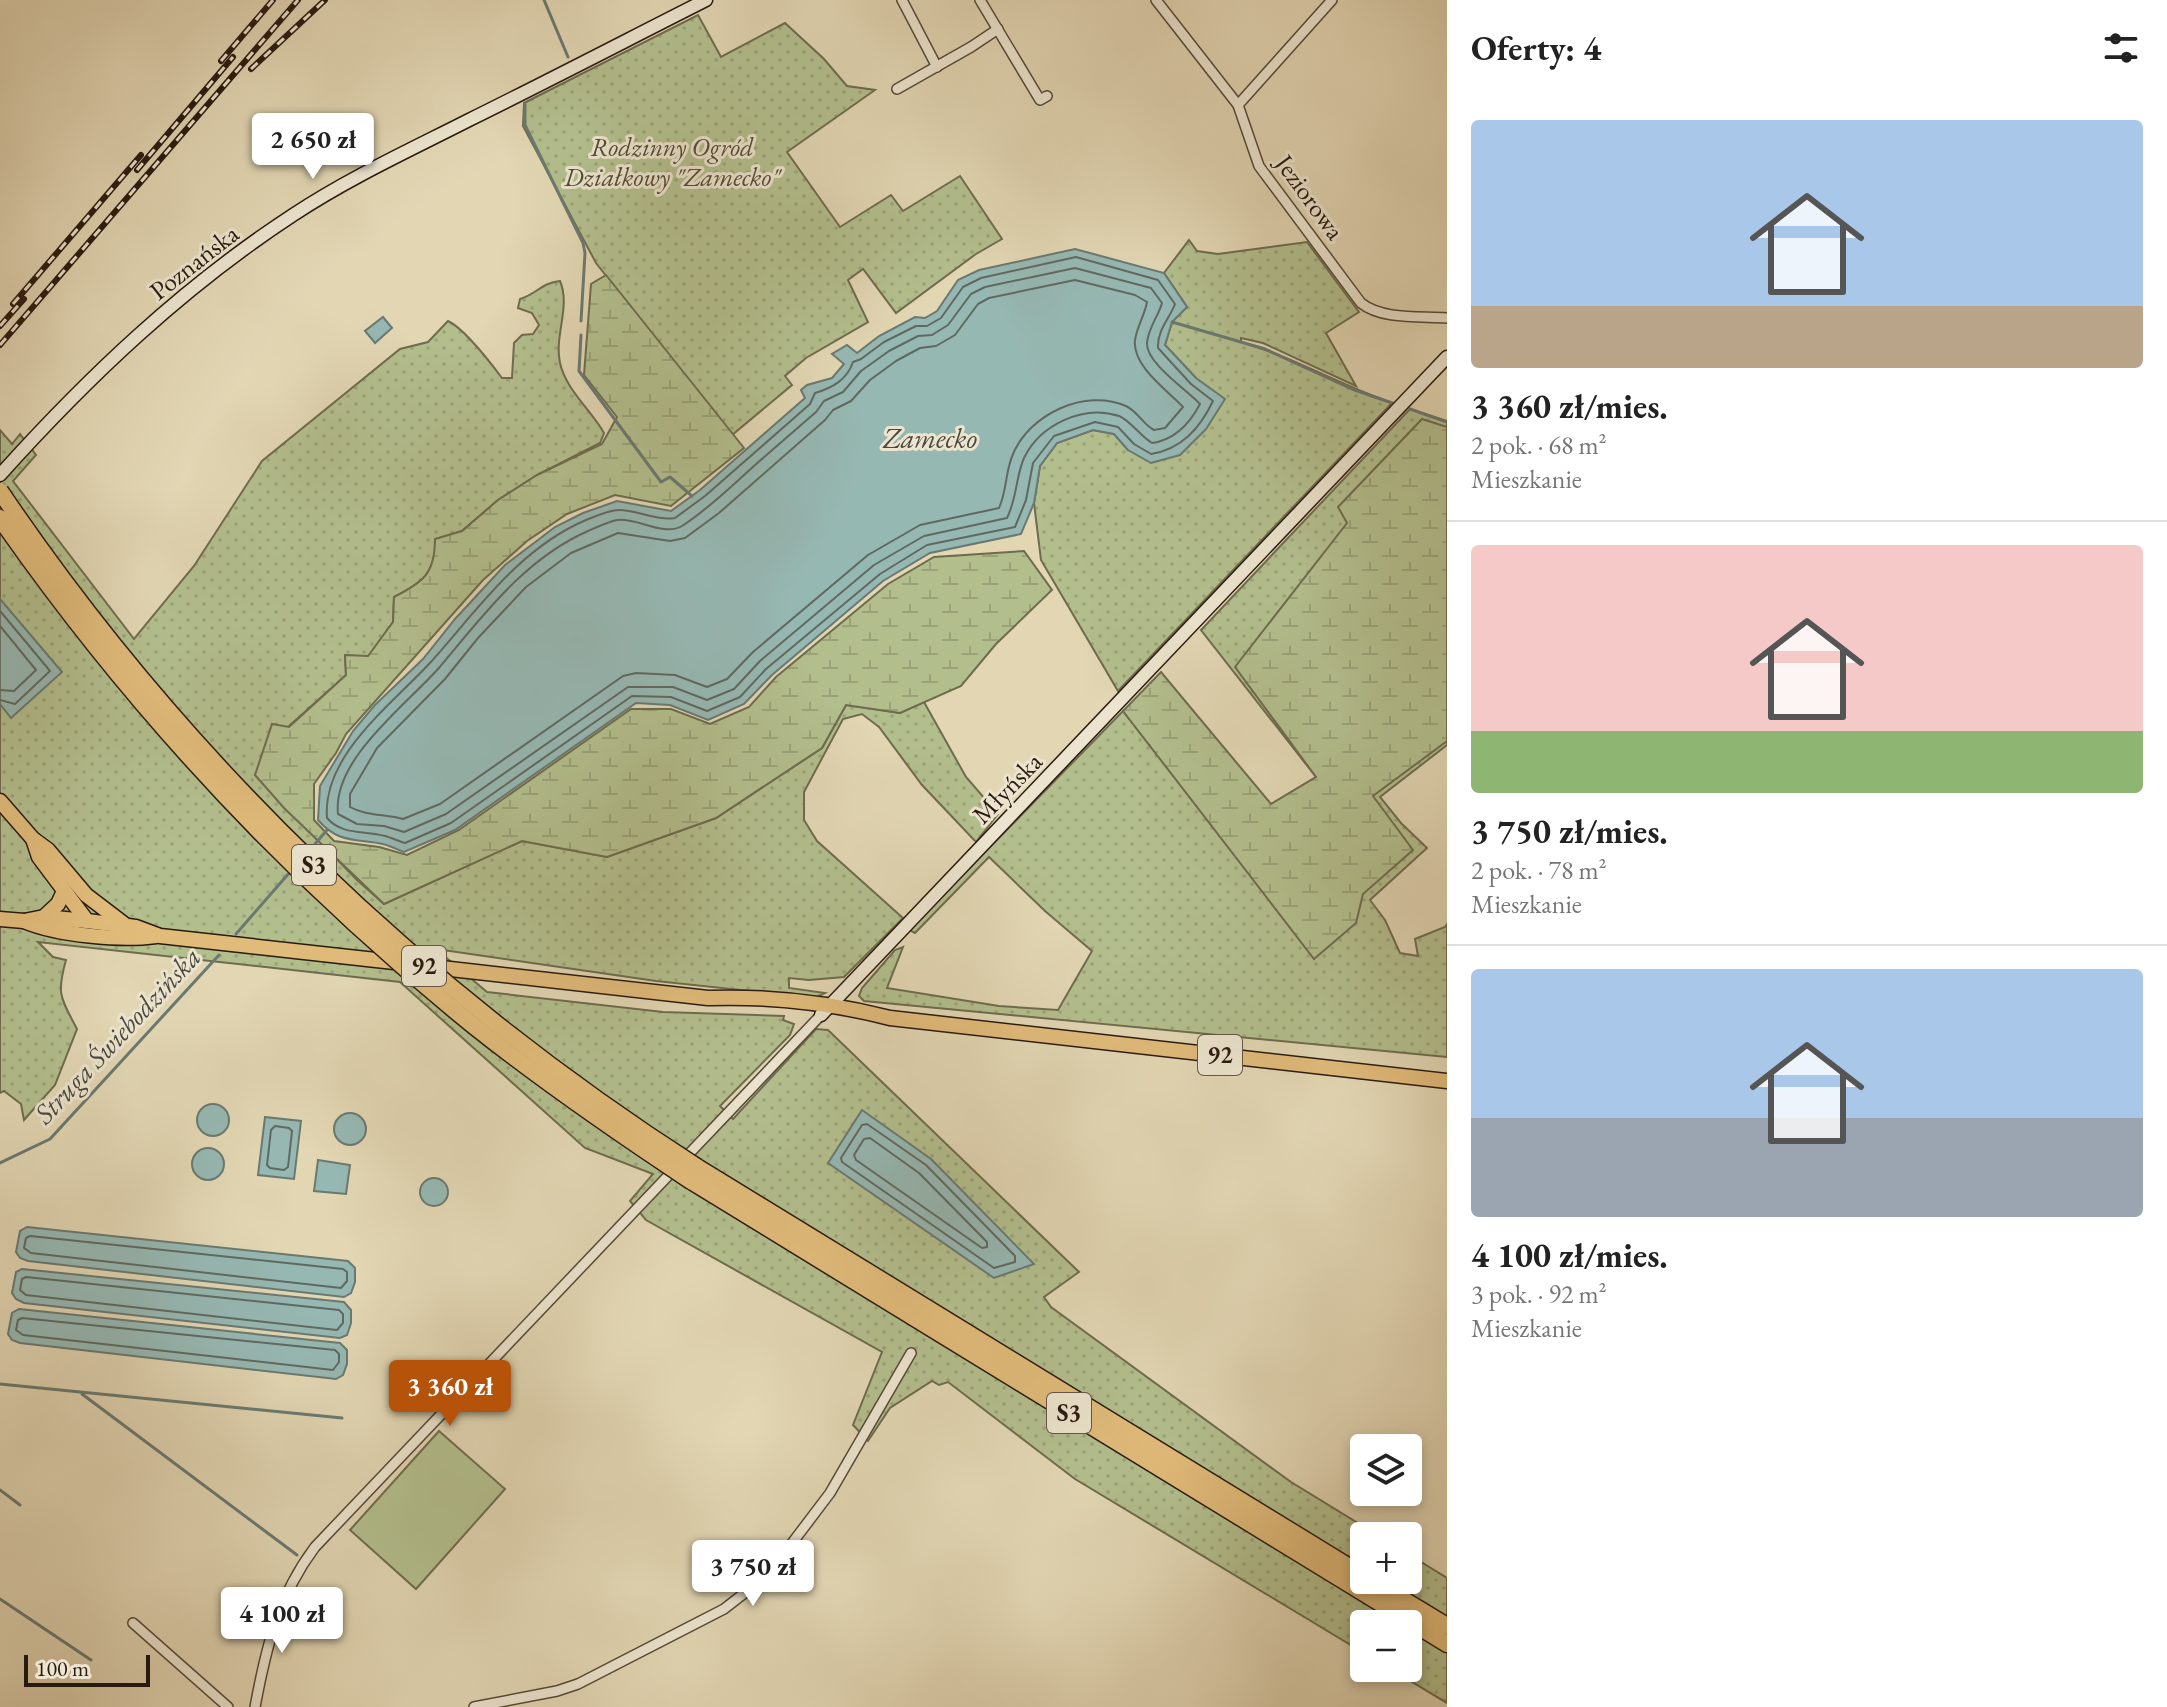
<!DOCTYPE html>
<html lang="pl">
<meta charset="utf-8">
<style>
body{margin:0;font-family:"EB Garamond",serif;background:#f2f2f2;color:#222;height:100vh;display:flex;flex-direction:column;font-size:30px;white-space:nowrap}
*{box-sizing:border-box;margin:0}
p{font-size:26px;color:#767676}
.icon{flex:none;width:44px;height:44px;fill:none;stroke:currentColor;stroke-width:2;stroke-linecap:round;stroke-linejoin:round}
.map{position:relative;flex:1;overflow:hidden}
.details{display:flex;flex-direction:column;background:#fff;width:720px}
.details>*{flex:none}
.fabs{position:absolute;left:1350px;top:1434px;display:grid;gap:16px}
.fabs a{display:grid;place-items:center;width:72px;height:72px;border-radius:8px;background:#fff;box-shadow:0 4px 12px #0003;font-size:40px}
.scale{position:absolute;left:24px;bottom:20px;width:126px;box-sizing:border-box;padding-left:8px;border:4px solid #291a0f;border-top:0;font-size:22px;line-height:28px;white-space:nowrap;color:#291a0f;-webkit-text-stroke:6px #ece4ce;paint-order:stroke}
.price{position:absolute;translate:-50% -68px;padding:0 18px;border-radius:8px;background:#fff;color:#222;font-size:26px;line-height:52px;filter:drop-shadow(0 2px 4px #0008)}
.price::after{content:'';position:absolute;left:50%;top:48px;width:24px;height:18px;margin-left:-12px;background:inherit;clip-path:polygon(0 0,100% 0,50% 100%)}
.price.on{background:#b45309;color:#fff}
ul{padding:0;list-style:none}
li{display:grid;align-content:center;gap:16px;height:424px;padding:0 24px}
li+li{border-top:2px solid #e0e0e0}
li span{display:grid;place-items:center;height:248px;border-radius:8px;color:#555}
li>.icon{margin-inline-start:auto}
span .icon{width:144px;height:144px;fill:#fffc;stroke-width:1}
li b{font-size:34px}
h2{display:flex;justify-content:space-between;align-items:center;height:96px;padding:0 24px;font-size:34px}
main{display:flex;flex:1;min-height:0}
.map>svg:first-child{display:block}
.grass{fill:url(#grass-dots);stroke:#6e6c4e;stroke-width:2}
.wetland{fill:url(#wetland-marsh);stroke:#6e6c4e;stroke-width:2}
.pitch{fill:#b3be8d;stroke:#6e6c4e;stroke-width:2}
.water{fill:#96b8b3;stroke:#6a7971;stroke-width:2}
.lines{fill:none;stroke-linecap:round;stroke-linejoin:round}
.shore{stroke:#606961;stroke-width:2}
.stream{stroke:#6a7971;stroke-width:3}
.street-casing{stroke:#574938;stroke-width:12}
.secondary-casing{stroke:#291a0f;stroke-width:15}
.primary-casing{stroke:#291a0f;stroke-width:17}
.highway-casing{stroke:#291a0f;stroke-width:19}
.street{stroke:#ece4ce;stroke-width:9}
.secondary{stroke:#ece4ce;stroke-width:12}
.primary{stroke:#e1bb7a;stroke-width:14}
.highway{stroke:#e1bb7a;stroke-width:16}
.rail-casing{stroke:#291a0f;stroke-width:6}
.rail{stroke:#ece4ce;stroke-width:3;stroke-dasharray:9;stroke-linecap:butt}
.highway-bridge-casing{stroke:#291a0f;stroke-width:19;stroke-linecap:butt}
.highway-bridge{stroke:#e1bb7a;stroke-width:16}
.labels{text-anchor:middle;stroke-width:6;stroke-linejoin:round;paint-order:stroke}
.shield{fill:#ece4ce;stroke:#645748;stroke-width:2}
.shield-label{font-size:24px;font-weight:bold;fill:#291a0f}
.park-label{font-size:26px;font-style:italic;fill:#524b35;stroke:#ece4ce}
.street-label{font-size:26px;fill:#291a0f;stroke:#ece4ce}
.water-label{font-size:28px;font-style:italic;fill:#4a4940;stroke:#ece4ce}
</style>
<main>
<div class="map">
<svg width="1447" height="1707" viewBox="0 0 1447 1707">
<defs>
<pattern id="grass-dots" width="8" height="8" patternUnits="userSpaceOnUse" patternTransform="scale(2)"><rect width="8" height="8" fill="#b3be8d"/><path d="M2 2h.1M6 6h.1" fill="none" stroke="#9aa378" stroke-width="1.8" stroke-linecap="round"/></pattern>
<pattern id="wetland-marsh" width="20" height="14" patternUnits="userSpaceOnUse" patternTransform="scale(2)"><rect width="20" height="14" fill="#b3be8d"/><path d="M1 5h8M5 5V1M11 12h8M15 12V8" fill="none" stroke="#9aa378"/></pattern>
</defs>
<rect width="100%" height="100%" fill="#e2d6b3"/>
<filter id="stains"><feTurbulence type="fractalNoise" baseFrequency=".0025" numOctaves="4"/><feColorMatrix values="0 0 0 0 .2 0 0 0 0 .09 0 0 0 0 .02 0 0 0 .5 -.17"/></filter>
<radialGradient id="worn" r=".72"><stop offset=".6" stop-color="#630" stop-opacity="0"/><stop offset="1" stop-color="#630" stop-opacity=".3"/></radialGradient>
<g class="grass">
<path d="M698 15 721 57 785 23 824 59 847 86 875 90 787 152 840 227 891 195 903 211 960 176 1002 239 976 254 896 313 863 269 848 280 868 322 806 358 785 376 792 385 732 435 596 263 523 126 524 103Z"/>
<path d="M1189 240 1197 251 1218 254 1307 242 1359 312 1326 333 1356 386 1263 343 1241 338V342C1293 357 1341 385 1392 403L1118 691 1041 560 1034 503 1040 466 1057 443 1093 430 1114 434 1128 450 1196 378 1165 345 1172 322 1187 307 1164 273Z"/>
<path d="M560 281C571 307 554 335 560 363 566 390 591 410 604 433L600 443 537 475 498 500 462 531 436 539C435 573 424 582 394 597L393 622 368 657 345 655 346 675 288 727 255 775 357 880 384 904 522 841 607 857 716 818 822 748 846 705 900 713 924 702 966 777 998 814 976 842 922 785 879 727 862 714 843 719 804 792V820L817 841 903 918 844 977 809 980 789 978V988L825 993 815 998 656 981 436 949 487 992 663 1012 784 1016 783 1020 794 1024 790 1035 720 1106 733 1119 816 1029 828 1030 1079 1272 1044 1297 1051 1307 1291 1482 1379 1536H1364V1580H1408V1554L1447 1578V1703L1389 1668H1408V1624H1364V1653L1075 1479 948 1382 939 1385 932 1381 890 1408 868 1441 853 1425 882 1352 646 1220 630 1201 653 1174 585 1148 400 982 38 942 53 957 66 960C56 995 61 998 77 1029L55 1085 24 1120 21 1104 4 1091 0 1093V430L12 444 20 434 36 455 13 481 134 639 194 566 262 461 400 349 428 342 448 321C465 329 490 362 502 378H512L514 343 522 335 533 334 539 325 532 313 518 308 520 299C537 294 541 283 560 281Z"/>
<path d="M1410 409 1447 421V745L1380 797 1401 823 1427 848 1370 900 1385 920 1400 953 1418 956 1415 939 1445 927 1447 924V1057L864 1001 859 996 862 988 895 950 903 947 887 988 999 1006 1058 1010 1092 951 1045 911 989 857 915 933 909 930 1123 711 1201 811 1271 804 1316 777 1201 630Z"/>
</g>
<g class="wetland">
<path d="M606 275 744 448 671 506 615 495 567 514 527 541 483 580 346 734 336 753 314 784V820L334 841 379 847 407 855 459 830 631 709H671L710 724 749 707 776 677 888 584 934 557 1024 551 1052 590 996 644 961 686 900 713 846 705 822 748 716 818 607 857 522 841 384 904 284 808 255 775 272 724 289 727 346 675 345 655 368 656 393 622 394 597C424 582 435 573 435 539L462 531 498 500 537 475 602 444 617 417 584 375 591 284Z"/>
<path d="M1422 419 1447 427V741L1373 796 1413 850 1363 894 1356 923 1314 959 1123 711 1161 672 1271 804 1316 777 1235 667 1347 523 1338 507Z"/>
</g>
<path class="pitch" d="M439 1431 505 1489 416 1589 350 1530Z"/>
<g class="water">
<path d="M1075 249 1164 273 1187 307 1172 322 1165 345 1196 378 1225 399 1206 429 1180 455 1151 463 1128 450 1114 434 1093 430 1057 443 1040 466 1034 503 1021 534 930 553 883 581 772 675 744 704 708 720 670 705 636 703 455 830 404 852C396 849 387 844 378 843 353 839 337 842 318 820L320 786 353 731 375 705 423 659 455 619 505 565 555 527 583 513 617 501 671 511 700 490 805 398 801 390 807 385 832 378 844 364 832 354 847 345 857 353 879 336 915 317 925 318 937 311 958 280 979 270Z"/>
<path d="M383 317 392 328 375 343 365 331Z"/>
<path d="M0 599 62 672 11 718 0 704Z"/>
<circle cx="213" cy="1120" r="16"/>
<path d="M862 1110 931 1159 1034 1264 994 1278 828 1163Z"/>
<circle cx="350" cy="1129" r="16"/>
<path d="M265 1117 301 1121 294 1179 258 1175Z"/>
<circle cx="208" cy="1164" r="16"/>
<path d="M318 1160 350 1165 346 1194 314 1191Z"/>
<circle cx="434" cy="1192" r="14"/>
<path d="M27 1227 348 1261 355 1268V1282L351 1293 344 1297 28 1261 20 1258 16 1252 20 1231Z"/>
<path d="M22 1269 344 1302 351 1310V1323L347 1335 340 1338 24 1303 16 1299 12 1293 16 1272Z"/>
<path d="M19 1309 340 1343 347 1350V1364L343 1375 336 1379 20 1343 12 1340 8 1334 12 1313Z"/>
</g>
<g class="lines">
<g class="shore">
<path d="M1076 257 1158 280 1175 304C1170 318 1157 330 1158 348L1191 384 1213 401C1200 428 1182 449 1151 454L1134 444 1118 427 1095 422 1054 436 1033 463 1026 500 1015 527 927 545 880 574 766 669 740 697 707 711 671 697 632 696 451 823 405 843C398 841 392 838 385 836 364 830 343 836 327 818 322 756 391 705 429 664 477 611 518 549 586 520 596 516 611 509 621 510 639 511 658 521 675 518L705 496 810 404 815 393C832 388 847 380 853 362L861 359 884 342 916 326H927L941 318 963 287 981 278Z"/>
<path d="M1075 268 1151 288 1162 303C1159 315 1148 328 1147 343 1146 363 1187 390 1200 404 1190 423 1174 440 1152 443 1140 436 1131 421 1119 416 1083 404 1040 425 1024 458 1016 476 1017 498 1007 518L924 536 874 565 760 661 734 689 707 700 673 687H628L446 814 404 832 384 826 357 824 338 814C332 760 405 706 438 669 482 617 524 559 588 531 597 527 608 522 617 520 637 517 663 537 682 526 704 512 724 493 743 476 767 454 792 433 816 412L824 401 843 392 861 371 889 351 918 336 932 335 948 325 971 294 985 287Z"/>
<path d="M1075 280 1135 295 1147 302C1145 314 1137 327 1135 340 1132 366 1167 390 1183 407L1165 428 1154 430C1143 424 1138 412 1126 406 1085 388 1030 414 1013 454 1005 472 1007 491 999 508L920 525 868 555 753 652 727 679 707 687 675 675 636 673 623 676 440 804 403 819C386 814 366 816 350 807V794L377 748 445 679 478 638 526 587 571 553 618 533 670 541 685 538 719 513 825 420 833 410 851 401 870 380 896 361 920 348 936 346 955 335 978 304 989 298Z"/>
<path d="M0 611 50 671 15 704 0 700"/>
<path d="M0 626 36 670 14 691 0 690"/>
<path d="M867 1124 926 1165 1015 1256V1262L994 1268 842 1162 841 1158 862 1125Z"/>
<path d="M275 1126 289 1128 292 1131 288 1167 284 1170 270 1168 267 1165 271 1130Z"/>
<path d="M870 1138 919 1173 987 1242V1247L982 1248 856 1160 854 1155 864 1139Z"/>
<path d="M30 1236 343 1269 347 1272V1281L341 1288 31 1253 24 1248 26 1238Z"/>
<path d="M26 1277 339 1310 343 1314V1323L337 1330 26 1295 20 1290 22 1279Z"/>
<path d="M22 1318 335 1350 339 1354V1362L333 1370 23 1335 16 1330 18 1320Z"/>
</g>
<g class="stream">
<path d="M544 0 568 57"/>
<path d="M525 104V125L583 243 585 253 581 321"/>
<path d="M1172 322 1265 349 1352 389 1395 404"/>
<path d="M581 335 579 371 661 482 670 477 692 496"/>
<path d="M1410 409 1447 422"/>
<path d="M309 851 327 830"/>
<path d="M236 934 290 872"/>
<path d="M0 1163 50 1139 219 955"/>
<path d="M0 1384 342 1418"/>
<path d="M82 1394 297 1555"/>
<path d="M0 1490 20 1505"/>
<path d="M0 1599 91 1660"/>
</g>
<defs>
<g id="street">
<path d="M902 0 937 67"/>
<path d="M980 0 1040 100 1047 96"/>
<path d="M1156 0 1238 105 1259 166 1361 303C1382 320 1421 316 1447 318"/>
<path d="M897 89 971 47 998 29"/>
<path d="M1238 105 1332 0"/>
<path d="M133 1623 228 1707"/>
<path d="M255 1707C266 1648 278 1596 315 1547L821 1015"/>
<path d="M474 1707 557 1691 578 1684 724 1609 751 1588 777 1563 830 1493 911 1353"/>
</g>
<g id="secondary">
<path d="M0 475C88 377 183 287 293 215 349 178 410 150 469 120 548 81 627 40 706 0"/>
<path d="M821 1015 1447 357"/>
</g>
<g id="primary">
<path d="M0 801 33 839 48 850 86 895 124 924"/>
<path d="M33 839 39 857 87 921"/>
<path d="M44 917 58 904 64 891"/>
<path d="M0 919 24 921 44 917 87 921 136 927 160 936 403 963"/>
<path d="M24 921C57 935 121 941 156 936"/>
<path d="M424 966 708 998C767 996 832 1003 890 1018L1447 1081"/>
</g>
<g id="highway">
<path d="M697 1167 1364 1576"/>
<path d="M691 1181 1447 1644"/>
<path d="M1371 1580 1447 1626"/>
</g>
</defs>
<use href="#street" class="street-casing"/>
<use href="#secondary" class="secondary-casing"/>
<use href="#primary" class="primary-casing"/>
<use href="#highway" class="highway-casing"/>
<use href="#street" class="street"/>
<use href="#secondary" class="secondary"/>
<use href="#primary" class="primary"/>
<use href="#highway" class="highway"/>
<defs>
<g id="rail">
<path d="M221 61 273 0"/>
<path d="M251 69 325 0"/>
<path d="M137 170 233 57"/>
<path d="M13 304 141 155"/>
<path d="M0 326 24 299"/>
<path d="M0 345 298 0"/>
</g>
</defs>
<use href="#rail" class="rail-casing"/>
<use href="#rail" class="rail"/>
<defs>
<g id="highway-bridge">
<path d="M0 491C183 762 423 991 697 1167"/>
<path d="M0 518C133 709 293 880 474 1026 543 1081 617 1132 691 1181"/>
</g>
</defs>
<use href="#highway-bridge" class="highway-bridge-casing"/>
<use href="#highway-bridge" class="highway-bridge"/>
</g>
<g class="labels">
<g class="shield">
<rect x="292" y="845" width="44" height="40" rx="6"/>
<rect x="402" y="946" width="44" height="40" rx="6"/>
<rect x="1198" y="1035" width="44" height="40" rx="6"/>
<rect x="1047" y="1393" width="44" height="40" rx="6"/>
</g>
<g class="shield-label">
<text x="314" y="873">S3</text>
<text x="424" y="974">92</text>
<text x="1220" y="1063">92</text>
<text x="1069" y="1421">S3</text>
</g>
<g class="park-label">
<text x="672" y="156">Rodzinny Ogród<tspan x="672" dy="30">Działkowy "Zamecko"</tspan></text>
</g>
<g class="street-label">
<text transform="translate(1310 197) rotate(54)" y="9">Jeziorowa</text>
<text transform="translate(194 262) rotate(-38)" y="9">Poznańska</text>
<text transform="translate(1007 788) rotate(-46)" y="9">Młyńska</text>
</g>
<g class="water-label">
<text x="930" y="448">Zamecko</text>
<text transform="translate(117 1035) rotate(-47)" y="10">Struga Świebodzińska</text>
</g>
</g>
<rect width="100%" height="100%" filter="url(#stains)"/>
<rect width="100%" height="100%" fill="url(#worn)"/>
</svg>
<div class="fabs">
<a><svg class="icon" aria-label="layers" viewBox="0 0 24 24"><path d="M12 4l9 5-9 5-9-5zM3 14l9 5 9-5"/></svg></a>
<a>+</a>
<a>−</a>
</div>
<div class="scale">100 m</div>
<b class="price" style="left:313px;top:181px">2 650 zł</b>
<b class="price on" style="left:450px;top:1428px">3 360 zł</b>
<b class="price" style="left:753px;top:1608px">3 750 zł</b>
<b class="price" style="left:282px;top:1655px">4 100 zł</b>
</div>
<section class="details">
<h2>Oferty: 4<svg class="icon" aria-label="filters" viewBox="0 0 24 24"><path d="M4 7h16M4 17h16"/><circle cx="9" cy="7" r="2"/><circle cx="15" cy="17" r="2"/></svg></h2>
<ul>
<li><span style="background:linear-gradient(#a9c7e8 75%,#b9a48a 0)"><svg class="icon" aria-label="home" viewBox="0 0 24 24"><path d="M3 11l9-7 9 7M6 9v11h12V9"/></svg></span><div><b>3 360 zł/mies.</b><p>2 pok. · 68 m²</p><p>Mieszkanie</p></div></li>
<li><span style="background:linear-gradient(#f6c9c9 75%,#8fb573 0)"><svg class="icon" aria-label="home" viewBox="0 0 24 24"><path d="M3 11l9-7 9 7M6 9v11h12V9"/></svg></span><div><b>3 750 zł/mies.</b><p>2 pok. · 78 m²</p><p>Mieszkanie</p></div></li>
<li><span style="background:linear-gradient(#a9c7e8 60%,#9aa5b1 0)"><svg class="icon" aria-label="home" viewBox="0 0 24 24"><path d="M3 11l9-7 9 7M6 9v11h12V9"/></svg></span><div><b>4 100 zł/mies.</b><p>3 pok. · 92 m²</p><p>Mieszkanie</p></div></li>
</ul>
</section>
</main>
